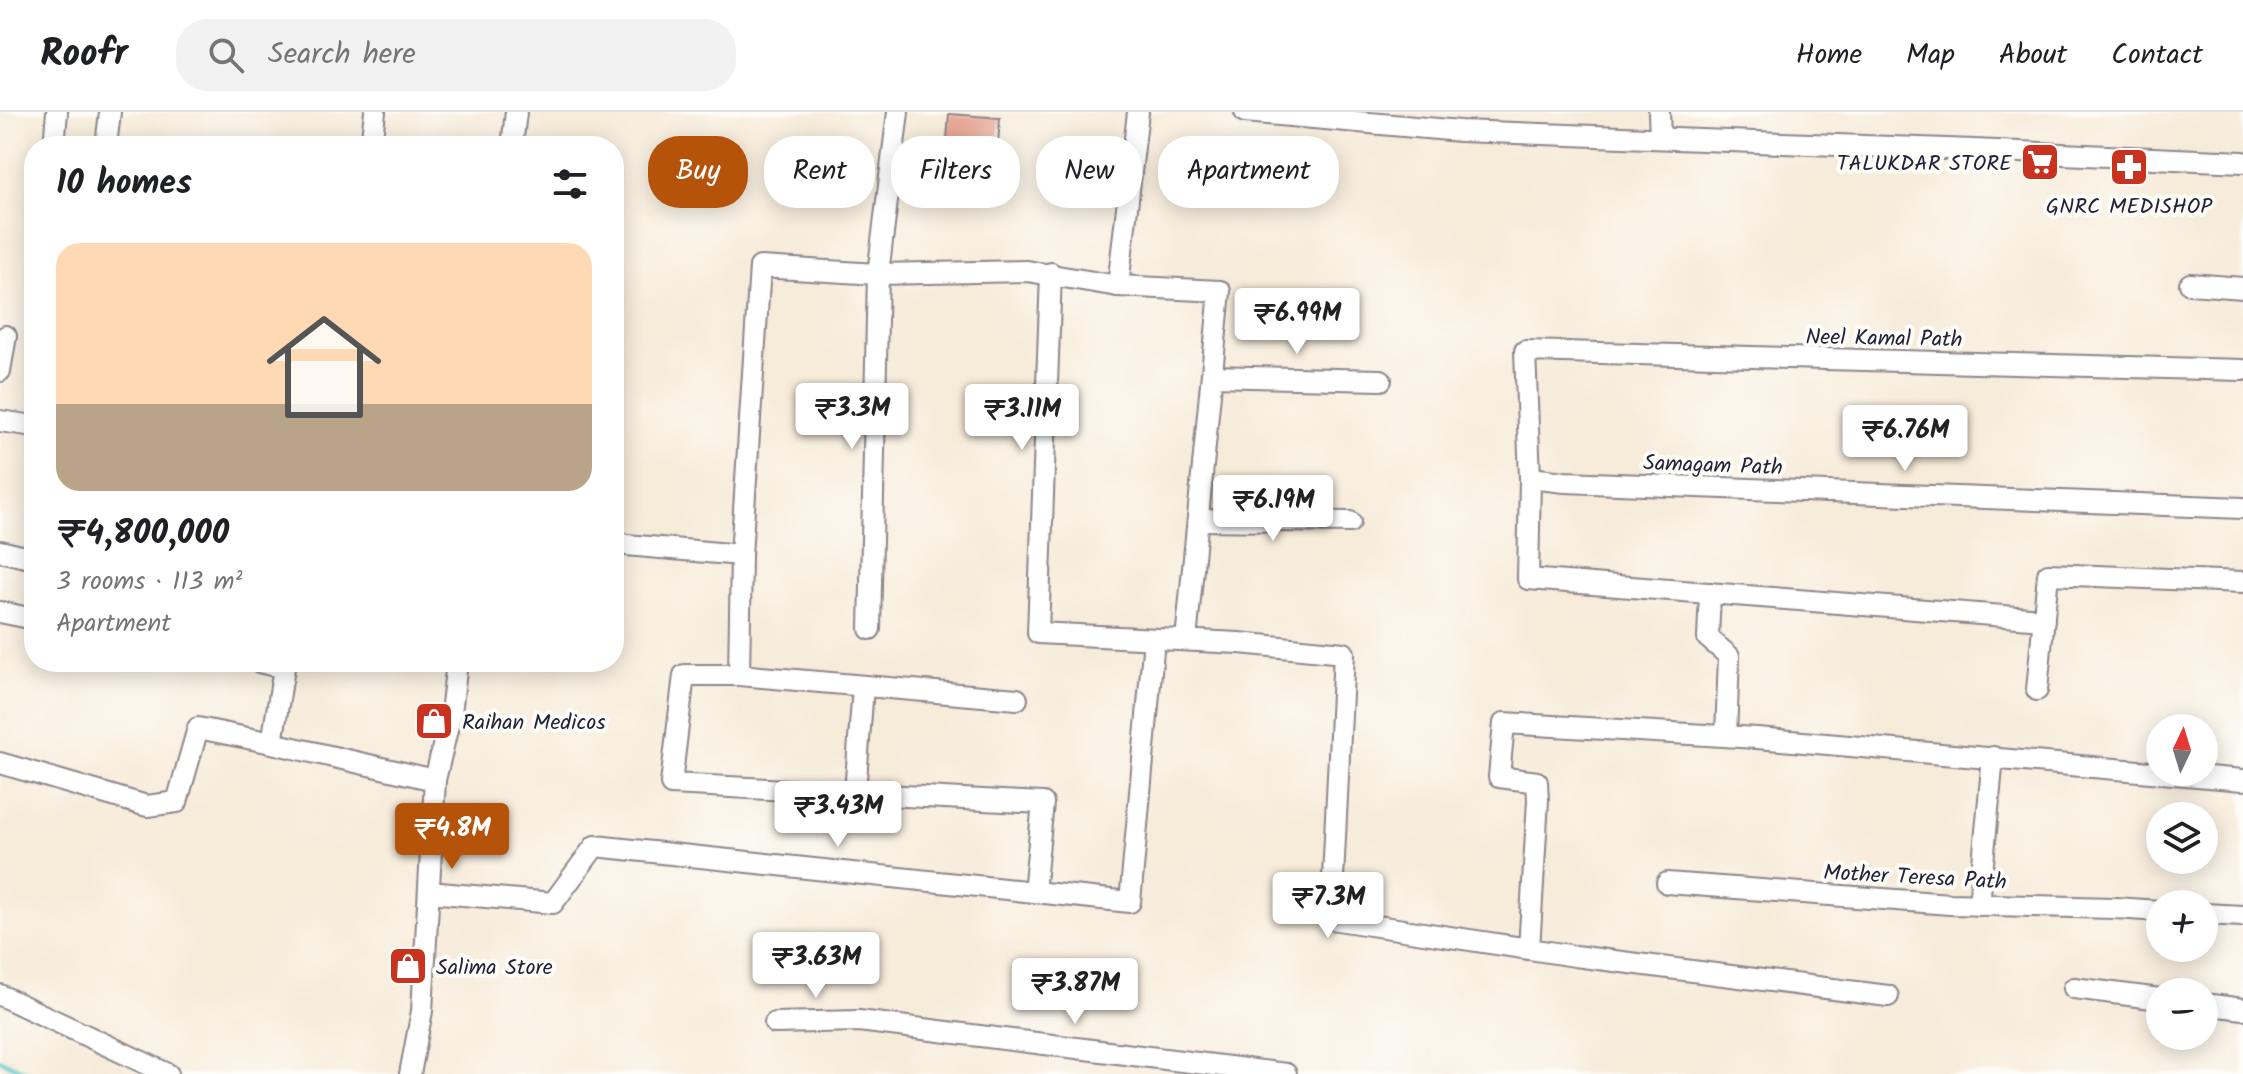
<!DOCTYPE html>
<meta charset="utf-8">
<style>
body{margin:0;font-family:Kalam,sans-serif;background:#f2f2f2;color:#202124;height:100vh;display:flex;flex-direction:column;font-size:30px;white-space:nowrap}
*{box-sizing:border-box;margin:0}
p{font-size:26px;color:#757577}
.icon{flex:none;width:44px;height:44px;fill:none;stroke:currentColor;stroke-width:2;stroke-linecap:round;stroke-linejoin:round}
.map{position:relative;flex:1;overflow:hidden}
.details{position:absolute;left:24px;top:24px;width:600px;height:536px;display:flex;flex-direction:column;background:#fff;border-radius:32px;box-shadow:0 4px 20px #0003}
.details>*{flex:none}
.hud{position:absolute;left:648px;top:24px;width:760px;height:72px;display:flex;gap:16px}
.needle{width:52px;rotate:4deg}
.controls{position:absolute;left:2146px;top:602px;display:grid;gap:16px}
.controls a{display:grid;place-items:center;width:72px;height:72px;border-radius:50%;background:#fff;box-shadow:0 4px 20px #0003;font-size:40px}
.price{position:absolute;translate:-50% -68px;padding:0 18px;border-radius:8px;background:#fff;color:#222;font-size:26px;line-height:52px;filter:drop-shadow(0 2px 4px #0008)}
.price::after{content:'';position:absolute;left:50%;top:48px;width:24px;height:18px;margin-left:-12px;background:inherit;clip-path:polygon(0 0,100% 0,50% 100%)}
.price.current{background:#b45309;color:#fff}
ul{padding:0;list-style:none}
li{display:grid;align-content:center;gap:16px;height:424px;padding:0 32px}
li span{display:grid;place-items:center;height:248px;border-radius:24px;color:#555}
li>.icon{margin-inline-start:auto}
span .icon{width:144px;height:144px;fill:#fffc;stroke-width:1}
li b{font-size:34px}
h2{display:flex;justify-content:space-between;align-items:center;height:96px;padding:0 32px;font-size:34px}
.pill{padding:0 28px;border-radius:32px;background:#fff;box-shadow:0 4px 20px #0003;font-size:28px;line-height:72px}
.pill.current{background:#b45309;color:#fff}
header{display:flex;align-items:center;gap:48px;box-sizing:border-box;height:112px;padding:0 40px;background:#fff;border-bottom:2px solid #e0e0e0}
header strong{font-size:38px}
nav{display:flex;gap:44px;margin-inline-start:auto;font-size:28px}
.search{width:560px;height:72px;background:#f2f2f2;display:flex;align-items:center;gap:20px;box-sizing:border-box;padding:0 28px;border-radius:32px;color:#757577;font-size:30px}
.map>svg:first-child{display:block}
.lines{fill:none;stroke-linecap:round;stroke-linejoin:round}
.stream{stroke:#57c5cb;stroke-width:5}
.building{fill:#e79f8c}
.minor-casing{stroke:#8c868a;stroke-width:24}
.minor{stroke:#fff;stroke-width:20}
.labels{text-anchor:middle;stroke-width:8;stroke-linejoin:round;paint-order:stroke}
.poi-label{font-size:22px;fill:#22223b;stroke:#fdfcf7;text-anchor:start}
.street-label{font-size:22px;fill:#22223b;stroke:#fdfcf7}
</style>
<header>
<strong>Roofr</strong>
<div class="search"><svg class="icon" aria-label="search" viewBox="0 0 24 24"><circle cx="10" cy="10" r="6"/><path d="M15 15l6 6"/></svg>Search here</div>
<nav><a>Home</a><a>Map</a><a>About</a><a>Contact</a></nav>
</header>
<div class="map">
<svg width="2243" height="962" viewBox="0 0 2243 962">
<rect width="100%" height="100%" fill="#fdfcf7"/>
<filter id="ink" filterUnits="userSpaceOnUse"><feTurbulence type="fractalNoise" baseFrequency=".0125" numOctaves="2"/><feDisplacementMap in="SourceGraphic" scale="16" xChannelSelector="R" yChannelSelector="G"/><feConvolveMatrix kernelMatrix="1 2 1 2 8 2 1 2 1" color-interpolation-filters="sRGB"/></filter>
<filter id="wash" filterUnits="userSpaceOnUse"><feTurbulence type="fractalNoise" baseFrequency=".006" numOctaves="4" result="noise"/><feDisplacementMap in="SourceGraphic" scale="32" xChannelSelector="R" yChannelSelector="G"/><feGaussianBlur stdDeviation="1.8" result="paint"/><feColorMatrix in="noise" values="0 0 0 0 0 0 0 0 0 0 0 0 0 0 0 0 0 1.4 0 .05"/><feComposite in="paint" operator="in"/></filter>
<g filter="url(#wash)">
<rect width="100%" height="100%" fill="#f7ebd9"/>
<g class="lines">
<path class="stream" d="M0 948 30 962"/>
</g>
<g id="blocks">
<path class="building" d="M949 2 1000 6 997 45 946 41Z"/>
</g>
</g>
<g filter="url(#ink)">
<use href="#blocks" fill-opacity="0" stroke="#8c868a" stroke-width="2"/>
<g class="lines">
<defs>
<g id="minor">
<path d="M1245 0 1460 19 1974 38 2243 50"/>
<path d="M1659 0 1660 26"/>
<path d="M54 34 57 0"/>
<path d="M106 34 110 0"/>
<path d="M371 34 375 0"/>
<path d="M512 34 516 0"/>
<path d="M1051 161 1038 521 1239 531 1344 541 1331 807 1575 844 1888 884"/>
<path d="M2190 172 2243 176"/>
<path d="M1118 174 1138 0"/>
<path d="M0 259 6 224"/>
<path d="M1212 264 1381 268"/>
<path d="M0 309 34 314"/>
<path d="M1530 366 1525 239 2243 258"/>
<path d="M1198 408 1350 410"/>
<path d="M614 429 626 433 741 443"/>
<path d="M0 439 34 447"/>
<path d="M1710 481 1708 526 1729 544 1726 624"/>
<path d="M0 500 34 507"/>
<path d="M2044 507 1528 467 1530 366 1565 370 2243 396"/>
<path d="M870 517 878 162 898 0"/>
<path d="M259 550 284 556 272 631"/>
<path d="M739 563H684L671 672 1043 691 1034 780"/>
<path d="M2037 578 2048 462 2243 470"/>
<path d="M1017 587 739 563 741 443 760 155 878 162 1027 159 1118 174 1220 179 1186 528"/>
<path d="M0 651 147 694 177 690 198 616 272 631 435 668"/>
<path d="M855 681 863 575"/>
<path d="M1667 771 1950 792 2115 796 2160 799"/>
<path d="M429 780 553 791 595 734 1130 790 1154 527"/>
<path d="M1979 793 1993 645"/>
<path d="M2204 802 2243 804"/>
<path d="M1529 837 1538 688 1537 670 1499 665 1504 611 1757 626 2243 668"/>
<path d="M2074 876 2160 887"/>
<path d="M0 883 168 962"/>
<path d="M2204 892 2243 897"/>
<path d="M775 911 859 909 1286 962"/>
<path d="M410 962 422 899 435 668 451 601 457 550"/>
</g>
</defs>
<use href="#minor" class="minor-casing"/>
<use href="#minor" class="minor"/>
</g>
</g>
<defs>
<symbol id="supermarket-square" viewBox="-11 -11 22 22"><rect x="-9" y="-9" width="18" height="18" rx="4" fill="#c8321e" stroke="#fdfcf7"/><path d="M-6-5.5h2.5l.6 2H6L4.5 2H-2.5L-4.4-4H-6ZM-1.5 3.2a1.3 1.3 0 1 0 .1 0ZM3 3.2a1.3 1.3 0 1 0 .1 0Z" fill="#fff"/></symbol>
<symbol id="pharmacy-square" viewBox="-11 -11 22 22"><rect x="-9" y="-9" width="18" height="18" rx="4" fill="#c8321e" stroke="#fdfcf7"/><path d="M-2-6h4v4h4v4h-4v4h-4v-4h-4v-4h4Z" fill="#fff"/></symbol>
<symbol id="shop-square" viewBox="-11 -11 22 22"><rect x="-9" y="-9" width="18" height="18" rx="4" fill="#c8321e" stroke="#fdfcf7"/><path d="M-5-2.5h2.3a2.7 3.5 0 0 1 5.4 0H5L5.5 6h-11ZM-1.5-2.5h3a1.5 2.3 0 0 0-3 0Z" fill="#fff"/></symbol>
</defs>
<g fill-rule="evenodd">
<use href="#supermarket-square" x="2018" y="28" width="44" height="44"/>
<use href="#pharmacy-square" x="2107" y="33" width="44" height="44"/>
<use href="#shop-square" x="412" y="587" width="44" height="44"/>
<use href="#shop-square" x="386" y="832" width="44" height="44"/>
</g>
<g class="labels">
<g class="poi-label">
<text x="2012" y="58" text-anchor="end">TALUKDAR STORE</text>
<text x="2129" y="101" text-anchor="middle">GNRC MEDISHOP</text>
<text x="462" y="617">Raihan Medicos</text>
<text x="436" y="862">Salima Store</text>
</g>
<g class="street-label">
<text transform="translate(1884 225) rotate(1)" y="8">Neel Kamal Path</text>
<text transform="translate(1713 352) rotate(2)" y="8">Samagam Path</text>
<text transform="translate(1915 764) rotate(3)" y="8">Mother Teresa Path</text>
</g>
</g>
</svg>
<div class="controls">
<a><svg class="needle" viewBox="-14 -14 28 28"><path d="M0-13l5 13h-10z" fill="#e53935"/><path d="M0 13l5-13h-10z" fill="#757577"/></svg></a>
<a><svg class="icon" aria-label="layers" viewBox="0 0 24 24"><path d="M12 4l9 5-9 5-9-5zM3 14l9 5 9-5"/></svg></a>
<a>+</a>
<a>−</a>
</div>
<b class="price" style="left:1297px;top:244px">₹6.99M</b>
<b class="price" style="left:852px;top:339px">₹3.3M</b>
<b class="price" style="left:1022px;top:340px">₹3.11M</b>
<b class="price" style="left:1905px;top:361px">₹6.76M</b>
<b class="price" style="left:1273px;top:431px">₹6.19M</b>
<b class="price" style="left:838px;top:737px">₹3.43M</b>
<b class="price current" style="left:452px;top:759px">₹4.8M</b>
<b class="price" style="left:1328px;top:828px">₹7.3M</b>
<b class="price" style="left:816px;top:888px">₹3.63M</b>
<b class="price" style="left:1075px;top:914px">₹3.87M</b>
<div class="hud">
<a class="pill current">Buy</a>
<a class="pill">Rent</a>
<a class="pill">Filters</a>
<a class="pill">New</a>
<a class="pill">Apartment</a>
</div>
<section class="details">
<h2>10 homes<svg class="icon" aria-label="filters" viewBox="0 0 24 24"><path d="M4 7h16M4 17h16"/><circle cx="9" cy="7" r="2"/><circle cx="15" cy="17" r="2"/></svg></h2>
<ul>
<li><span style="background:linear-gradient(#ffd9b3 65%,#b9a48a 0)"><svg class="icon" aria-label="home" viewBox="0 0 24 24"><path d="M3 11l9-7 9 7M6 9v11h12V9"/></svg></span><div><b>₹4,800,000</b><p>3 rooms · 113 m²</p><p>Apartment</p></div></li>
</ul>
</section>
</div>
